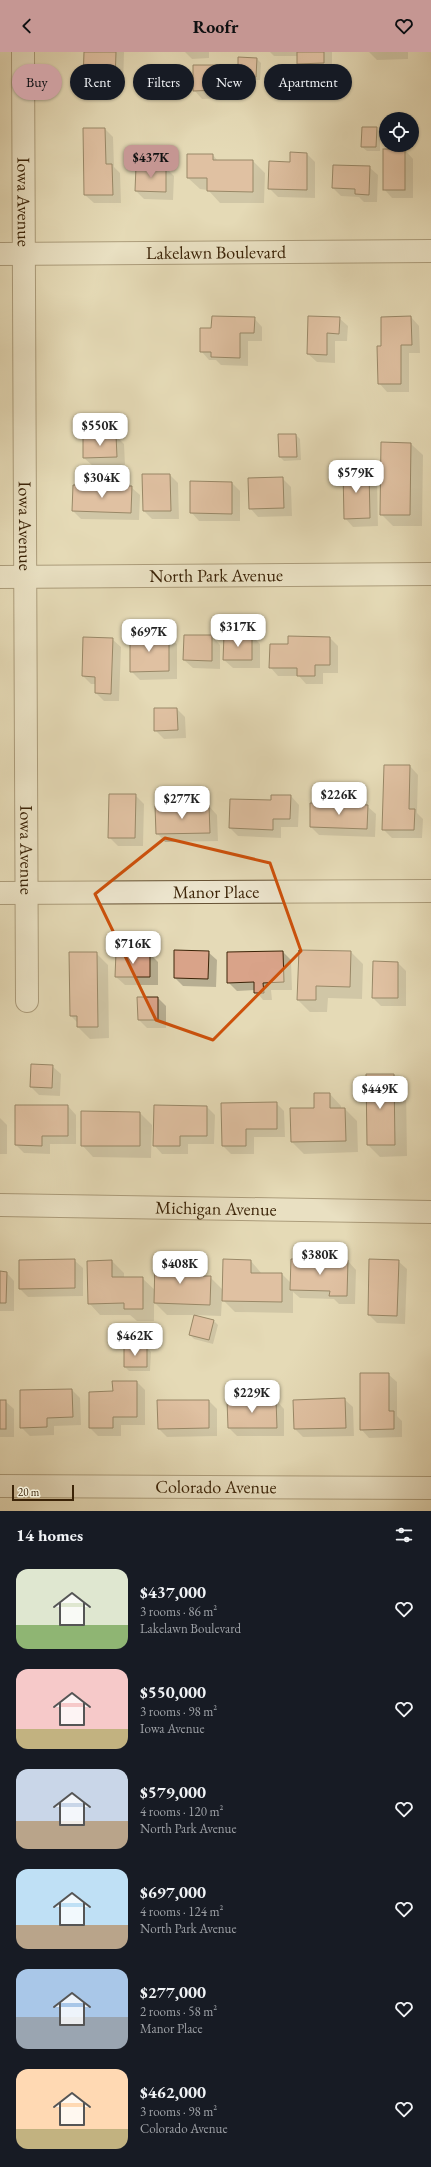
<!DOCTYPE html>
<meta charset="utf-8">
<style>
body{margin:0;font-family:"EB Garamond",serif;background:#20242c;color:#f1f3f6;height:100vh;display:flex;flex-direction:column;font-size:15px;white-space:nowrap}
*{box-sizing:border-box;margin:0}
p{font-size:13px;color:#9ea1a6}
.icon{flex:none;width:22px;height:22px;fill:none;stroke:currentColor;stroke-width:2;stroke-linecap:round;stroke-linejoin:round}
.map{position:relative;height:1459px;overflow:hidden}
.panel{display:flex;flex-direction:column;background:#171b24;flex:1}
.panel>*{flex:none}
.banner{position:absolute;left:12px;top:12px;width:407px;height:36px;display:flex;gap:8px}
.buttons{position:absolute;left:379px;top:60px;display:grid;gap:8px}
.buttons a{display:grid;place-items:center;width:40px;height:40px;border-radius:50%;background:#171b24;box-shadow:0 1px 3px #0004;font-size:20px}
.scale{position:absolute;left:12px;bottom:10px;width:62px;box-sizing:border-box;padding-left:4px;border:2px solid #3c2408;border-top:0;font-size:11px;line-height:14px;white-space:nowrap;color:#3c2408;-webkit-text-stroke:3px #eee7d0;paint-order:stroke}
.price{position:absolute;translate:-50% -34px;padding:0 9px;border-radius:8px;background:#fff;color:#222;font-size:13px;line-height:26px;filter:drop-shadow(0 1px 2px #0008)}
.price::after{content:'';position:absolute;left:50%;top:24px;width:12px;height:9px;margin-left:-6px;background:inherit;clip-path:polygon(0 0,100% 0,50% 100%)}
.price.active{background:#c59692;color:#111}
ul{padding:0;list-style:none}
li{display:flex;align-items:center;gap:12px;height:100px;padding:0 16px}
li span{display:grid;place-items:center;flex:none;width:112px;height:80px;border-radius:12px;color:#555}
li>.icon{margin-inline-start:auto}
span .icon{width:48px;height:48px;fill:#fffc;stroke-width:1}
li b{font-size:17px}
h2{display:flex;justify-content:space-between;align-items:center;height:48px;padding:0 16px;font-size:17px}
.pill{padding:0 14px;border-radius:18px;background:#171b24;box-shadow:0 1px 3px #0004;font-size:14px;line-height:36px}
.pill.active{background:#c59692;color:#111}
header{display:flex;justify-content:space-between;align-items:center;height:52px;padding:0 16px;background:#c59692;color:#111;font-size:18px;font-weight:700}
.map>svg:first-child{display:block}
.shadow{fill:#0003}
.building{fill:#d9a389;stroke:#3c2408}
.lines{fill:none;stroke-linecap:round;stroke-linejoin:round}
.minor-casing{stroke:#665234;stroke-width:24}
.minor{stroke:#eee7d0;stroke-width:22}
.marked{fill:none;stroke:#ce510b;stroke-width:3;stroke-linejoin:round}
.labels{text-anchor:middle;stroke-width:4;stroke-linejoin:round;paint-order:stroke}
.street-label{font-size:18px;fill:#3c2408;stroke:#eee7d0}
</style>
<header><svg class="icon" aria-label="back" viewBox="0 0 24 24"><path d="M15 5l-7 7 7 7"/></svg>Roofr<svg class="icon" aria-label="heart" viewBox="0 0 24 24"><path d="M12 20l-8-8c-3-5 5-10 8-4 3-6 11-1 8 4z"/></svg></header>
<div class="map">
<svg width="431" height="1459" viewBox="0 0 431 1459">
<rect width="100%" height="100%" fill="#e5dab7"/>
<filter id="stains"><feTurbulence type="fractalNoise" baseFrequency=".005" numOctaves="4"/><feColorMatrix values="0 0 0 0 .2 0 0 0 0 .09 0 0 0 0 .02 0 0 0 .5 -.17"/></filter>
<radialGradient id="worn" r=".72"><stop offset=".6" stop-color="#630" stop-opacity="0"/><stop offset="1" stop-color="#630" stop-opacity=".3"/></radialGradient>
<g class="shadow">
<path d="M85 0H124L123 38 93 37 84 29Z"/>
<path d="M185 0H209V6L192 7Z"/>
<path d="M270 0H332V19H307L298 11V4H274Z"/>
<path d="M369 0H408V7L377 8Z"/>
<path d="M257 7 261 11 260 28H243L239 24Z"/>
<path d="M218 14 226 22 227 46 202 47 194 38Z"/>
<path d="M376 76 380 80V99H367L362 95Z"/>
<path d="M105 77 113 85 114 115 120 121 121 151H94L85 143Z"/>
<path d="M405 98 413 107V146H392L384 137Z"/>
<path d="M291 102H307L315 110V146L278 145 270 137 291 111Z"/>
<path d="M213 103 218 109H253L265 121 264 151H220L208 138 200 137 188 126Z"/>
<path d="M137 115 166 116 174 124 173 148 144 147 136 139Z"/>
<path d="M369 115 378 123 377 150H364L359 145 341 144 333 136Z"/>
<path d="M411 265 419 274 420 301H409V340H387L379 331 382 295V266Z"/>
<path d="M254 266 262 275V289H248V314L221 313 216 308H209L201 299 212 277Z"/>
<path d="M339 266 348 274 347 289H335V311L317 310 308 302Z"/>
<path d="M296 383 300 387 301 408 284 409 280 405Z"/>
<path d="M116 384 124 392 125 413 93 414 84 406Z"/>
<path d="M411 392 423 403 422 474H393L381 462Z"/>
<path d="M368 419 377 427 378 474 353 475 345 466Z"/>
<path d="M143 423H170L178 431 179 467H152L144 459Z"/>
<path d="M282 426 291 435 292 464 258 465 250 456Z"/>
<path d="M232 431 240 439V469H199L191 460Z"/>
<path d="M74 434 131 435 140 443 139 468 81 467 73 459Z"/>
<path d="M168 584 177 592V627L140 628 131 619Z"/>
<path d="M212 584 220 593V617L193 616 184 608Z"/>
<path d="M252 584 260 592V616H233L224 608Z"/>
<path d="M289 585 330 586 338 594V621H323V632H306L299 624H278L270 615 289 593Z"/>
<path d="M112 587 121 595 119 649H104L96 641V632H91L83 624Z"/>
<path d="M177 657 185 665 186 686 164 687 155 678Z"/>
<path d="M410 714 418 723 417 761 423 767 422 786H392L383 777Z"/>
<path d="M135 743 144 752 143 794H118L109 785Z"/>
<path d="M291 744 299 753 298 775H281V786L238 784 230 776 272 749Z"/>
<path d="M209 754 217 763 218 789 165 790 157 781Z"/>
<path d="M367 754 376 762 375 785 319 783 311 775Z"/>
<path d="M208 900 217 908 216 935 183 934 175 926Z"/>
<path d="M283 900 291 908 292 938H271L272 948H263L255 938 237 939 228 930V901Z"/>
<path d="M351 900 363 912 362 947 328 946 327 960H310L298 948Z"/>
<path d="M96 901 108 913 109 986 90 987 78 975V971L71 964Z"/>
<path d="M150 902 158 910V933H125L116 925Z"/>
<path d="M398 911 406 919V954H381L373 946Z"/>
<path d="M158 946 166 954V976H147L139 968Z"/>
<path d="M52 1014 61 1022 60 1044 39 1043 31 1035Z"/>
<path d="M367 1023H394L406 1035 407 1104 380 1105 368 1093Z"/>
<path d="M330 1042 341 1054V1057H345L357 1069 358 1100 304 1102 292 1090 315 1057Z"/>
<path d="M276 1051 284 1059 285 1085H254V1102H231L223 1094Z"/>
<path d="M68 1054 76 1063V1092H50V1102L24 1101 16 1093Z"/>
<path d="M207 1055 215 1063 214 1092H188V1102H162L154 1093Z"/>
<path d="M82 1060 140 1061 152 1073 151 1106 93 1105 82 1093Z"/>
<path d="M0 1066 7 1073V1102H0Z"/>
<path d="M74 1208 83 1216V1244L28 1245 20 1237V1209Z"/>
<path d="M112 1209 124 1221V1226H142L156 1239 181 1209 192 1221V1225H210L223 1238 251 1209 262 1222H282L292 1232 348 1209 356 1218 355 1252H339L334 1247 300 1246 293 1240V1261L235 1260 222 1247 221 1264 195 1263 214 1269 218 1273 213 1292 194 1287 190 1283 195 1263H167L154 1250V1269H137L130 1263H100L89 1251Z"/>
<path d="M398 1209 407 1217 405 1272 377 1271 369 1263Z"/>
<path d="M0 1220H6L14 1229V1259H0Z"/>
<path d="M147 1296 151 1300 150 1319H129L125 1315Z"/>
<path d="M388 1322 397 1330V1364L402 1369V1385L369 1386 361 1377Z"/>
<path d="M137 1330 145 1338V1373H121V1384H98L90 1376 114 1340Z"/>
<path d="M72 1338 80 1346 81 1373 54 1374V1383L30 1384 21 1375Z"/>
<path d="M344 1347 353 1355 354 1384 303 1385 295 1377 294 1349Z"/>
<path d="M276 1348 284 1357V1384H237L229 1376Z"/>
<path d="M0 1349H5L14 1357V1385H0Z"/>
<path d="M209 1349 217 1357V1384L167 1385 159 1377Z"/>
</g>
<g class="building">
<path d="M84 0H116L115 30 83 29Z"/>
<path d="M297 0H324V11L297 12Z"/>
<path d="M238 5 257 6 256 25 238 24Z"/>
<path d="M193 13H218L219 38 193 39Z"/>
<path d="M362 75H377L376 95H361Z"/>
<path d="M83 76H105L106 112H112L113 143H84Z"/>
<rect x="383" y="97" width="22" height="41"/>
<path d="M290 100 307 101V138L268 137 269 109 290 110Z"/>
<path d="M187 102H213V108H253V140L207 139V126H187Z"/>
<path d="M333 113 370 114 369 143 355 142V137L332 136Z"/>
<path d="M136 114 166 115V140L135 139Z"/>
<path d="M212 264 255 265 254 281H240V306L211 305V300H200V276H211Z"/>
<path d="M308 264 340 265 339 282 327 281V303L307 302Z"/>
<path d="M411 264 412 293H401V332H378L377 294H381V265Z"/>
<path d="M278 382H296L297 405H279Z"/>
<path d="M116 383 117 405 83 406V384Z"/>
<path d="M381 390 411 391 410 463H380Z"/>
<path d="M343 418H369L370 466 344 467Z"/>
<path d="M142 422H170L171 459H143Z"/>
<path d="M283 425 284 456 249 457 248 426Z"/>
<path d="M190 429 232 430V462L190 461Z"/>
<path d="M73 433 132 434 131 461 72 459Z"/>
<path d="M130 583H169V619L130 620Z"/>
<path d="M184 583H212V609L183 608Z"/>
<path d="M224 583H252V608H223Z"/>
<path d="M288 584 330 585V613H315V624H297V616H269L270 592H288Z"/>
<path d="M83 585 113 586 111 642 95 641V625L82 624Z"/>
<path d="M154 656H177L178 678 154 679Z"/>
<path d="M384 713H410L409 757H415L414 778H382Z"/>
<path d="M109 742H136L135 786H108Z"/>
<path d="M271 743H291L290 767H273V778L229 776 230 747 271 748Z"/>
<path d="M310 751 368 753 367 777 310 775Z"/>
<path d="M209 753 210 781 156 782 155 754Z"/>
<path d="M174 898 209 899 208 927 174 926Z"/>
<path d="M299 898 351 899 350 935 316 934V948H297Z"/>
<path d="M283 899 284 930 263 931 264 941H254V930L227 931V900Z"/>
<path d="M69 900H97L98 975H77V964H70Z"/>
<path d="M116 900 150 901V925H115Z"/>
<path d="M373 909 398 910V946H372Z"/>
<path d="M137 945H158V968H138Z"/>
<path d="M31 1012 53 1013 52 1036 30 1035Z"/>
<path d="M366 1022H394L395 1093H367Z"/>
<path d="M314 1041H330V1056H345L346 1089 291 1090 290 1056H314Z"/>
<path d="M277 1050V1077H246V1094H222L221 1051Z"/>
<path d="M15 1053H68V1084H42V1094L15 1093Z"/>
<path d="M154 1053 207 1054V1084H180V1094H153Z"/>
<path d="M81 1059 140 1060V1094H81Z"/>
<path d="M75 1207V1236L19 1237V1208Z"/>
<path d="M155 1207 181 1208 180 1224H211L210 1253 154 1251Z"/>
<path d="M223 1207 251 1208V1221H282V1250L222 1249Z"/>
<path d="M291 1207 348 1208 347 1244H329L330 1239 290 1238Z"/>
<path d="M369 1207 399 1208 397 1264 368 1263Z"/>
<path d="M112 1208V1225H143V1257H124V1251L88 1252 87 1209Z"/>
<path d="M0 1219 7 1220 6 1251H0Z"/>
<path d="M194 1263 214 1268 209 1288 189 1283Z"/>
<path d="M124 1294 147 1295V1315H124Z"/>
<path d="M360 1321H389V1359H394V1377L360 1378Z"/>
<path d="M112 1329H137V1365H113V1376H89V1340L113 1339Z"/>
<path d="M72 1337 73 1365 47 1366V1375L20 1376V1338Z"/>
<path d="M345 1346 346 1376 294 1377 293 1348Z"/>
<path d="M276 1347 277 1376H228L227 1348Z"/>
<rect x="0" y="1348" width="6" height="29"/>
<path d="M157 1348H209V1376L158 1377Z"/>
</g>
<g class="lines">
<defs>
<g id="minor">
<path id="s1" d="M23 0 27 949"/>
<path id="s2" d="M0 202 431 199"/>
<path id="s3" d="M0 525 431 522"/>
<path id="s4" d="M0 841 431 839"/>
<path id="s5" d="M0 1153 431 1160"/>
<path id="s6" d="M0 1434 431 1436"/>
</g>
</defs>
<use href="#minor" class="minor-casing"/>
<use href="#minor" class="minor"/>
</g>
<path d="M0 0H431V1459H0ZM165 786 270 811 301 899 213 988 156 968 95 842Z" fill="#e5dab7" fill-opacity=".55" fill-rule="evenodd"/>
<path class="marked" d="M165 786 270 811 301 899 213 988 156 968 95 842Z"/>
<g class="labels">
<g class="street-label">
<text dy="6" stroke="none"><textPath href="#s1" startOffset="150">Iowa Avenue</textPath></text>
<text dy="6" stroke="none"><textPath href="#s2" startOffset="216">Lakelawn Boulevard</textPath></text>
<text dy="6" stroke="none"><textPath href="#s1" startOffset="474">Iowa Avenue</textPath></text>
<text dy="6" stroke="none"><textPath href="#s3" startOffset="216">North Park Avenue</textPath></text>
<text dy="6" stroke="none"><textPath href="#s1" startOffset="798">Iowa Avenue</textPath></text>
<text dy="6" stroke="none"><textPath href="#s4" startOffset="216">Manor Place</textPath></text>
<text dy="6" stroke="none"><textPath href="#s5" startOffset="216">Michigan Avenue</textPath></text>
<text dy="6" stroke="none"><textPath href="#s6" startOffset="216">Colorado Avenue</textPath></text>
</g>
</g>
<rect width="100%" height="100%" filter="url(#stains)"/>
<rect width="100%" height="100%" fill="url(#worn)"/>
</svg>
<div class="buttons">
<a><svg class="icon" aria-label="locate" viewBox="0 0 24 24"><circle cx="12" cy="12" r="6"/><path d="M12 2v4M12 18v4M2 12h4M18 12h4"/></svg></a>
</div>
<div class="scale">20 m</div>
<b class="price active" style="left:151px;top:127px">$437K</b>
<b class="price" style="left:100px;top:395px">$550K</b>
<b class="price" style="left:356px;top:442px">$579K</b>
<b class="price" style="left:102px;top:447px">$304K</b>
<b class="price" style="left:238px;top:596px">$317K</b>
<b class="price" style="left:149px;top:601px">$697K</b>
<b class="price" style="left:339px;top:764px">$226K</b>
<b class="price" style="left:182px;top:768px">$277K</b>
<b class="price" style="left:133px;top:913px">$716K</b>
<b class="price" style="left:380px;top:1058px">$449K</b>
<b class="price" style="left:320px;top:1224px">$380K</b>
<b class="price" style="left:180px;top:1233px">$408K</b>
<b class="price" style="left:135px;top:1305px">$462K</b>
<b class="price" style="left:252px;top:1362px">$229K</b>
<div class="banner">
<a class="pill active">Buy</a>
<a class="pill">Rent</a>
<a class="pill">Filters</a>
<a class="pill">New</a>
<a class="pill">Apartment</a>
</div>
</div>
<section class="panel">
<h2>14 homes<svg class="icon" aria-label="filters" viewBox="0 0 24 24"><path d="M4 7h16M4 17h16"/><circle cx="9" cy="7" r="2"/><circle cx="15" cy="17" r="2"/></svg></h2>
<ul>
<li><span style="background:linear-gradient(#dfe7d0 70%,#8fb573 0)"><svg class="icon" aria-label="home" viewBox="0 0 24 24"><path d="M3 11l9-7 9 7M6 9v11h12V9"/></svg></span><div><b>$437,000</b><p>3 rooms · 86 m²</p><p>Lakelawn Boulevard</p></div><svg class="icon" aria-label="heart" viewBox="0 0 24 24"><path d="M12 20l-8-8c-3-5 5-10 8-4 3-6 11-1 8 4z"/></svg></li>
<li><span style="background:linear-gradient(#f6c9c9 75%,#c2b280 0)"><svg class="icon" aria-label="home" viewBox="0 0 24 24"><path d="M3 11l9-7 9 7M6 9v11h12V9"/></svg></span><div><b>$550,000</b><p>3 rooms · 98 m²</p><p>Iowa Avenue</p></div><svg class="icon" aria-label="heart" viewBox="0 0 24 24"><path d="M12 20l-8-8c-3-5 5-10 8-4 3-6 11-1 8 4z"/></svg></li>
<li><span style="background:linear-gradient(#c9d6e8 65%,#b9a48a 0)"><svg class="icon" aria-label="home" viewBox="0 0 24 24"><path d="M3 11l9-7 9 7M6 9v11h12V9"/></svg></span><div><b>$579,000</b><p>4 rooms · 120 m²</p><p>North Park Avenue</p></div><svg class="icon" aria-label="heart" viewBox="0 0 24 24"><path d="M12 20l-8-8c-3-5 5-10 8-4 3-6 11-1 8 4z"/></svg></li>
<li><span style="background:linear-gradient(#bfe0f5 70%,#b9a48a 0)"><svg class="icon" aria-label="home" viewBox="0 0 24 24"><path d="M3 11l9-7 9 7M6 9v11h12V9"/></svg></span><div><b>$697,000</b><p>4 rooms · 124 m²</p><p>North Park Avenue</p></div><svg class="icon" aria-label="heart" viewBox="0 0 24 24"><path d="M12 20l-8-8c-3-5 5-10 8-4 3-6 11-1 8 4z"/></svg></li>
<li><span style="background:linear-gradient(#a9c7e8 60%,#9aa5b1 0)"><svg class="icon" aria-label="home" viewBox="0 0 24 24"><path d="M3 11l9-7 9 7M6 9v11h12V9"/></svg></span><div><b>$277,000</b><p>2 rooms · 58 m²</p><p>Manor Place</p></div><svg class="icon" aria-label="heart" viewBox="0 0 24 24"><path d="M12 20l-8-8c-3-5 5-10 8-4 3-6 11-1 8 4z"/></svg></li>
<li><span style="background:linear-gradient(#ffd9b3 75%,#c2b280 0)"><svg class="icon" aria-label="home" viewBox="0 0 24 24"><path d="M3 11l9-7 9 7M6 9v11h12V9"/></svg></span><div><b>$462,000</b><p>3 rooms · 98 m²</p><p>Colorado Avenue</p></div><svg class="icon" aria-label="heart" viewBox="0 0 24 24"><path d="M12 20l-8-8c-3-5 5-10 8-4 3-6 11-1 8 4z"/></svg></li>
</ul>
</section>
